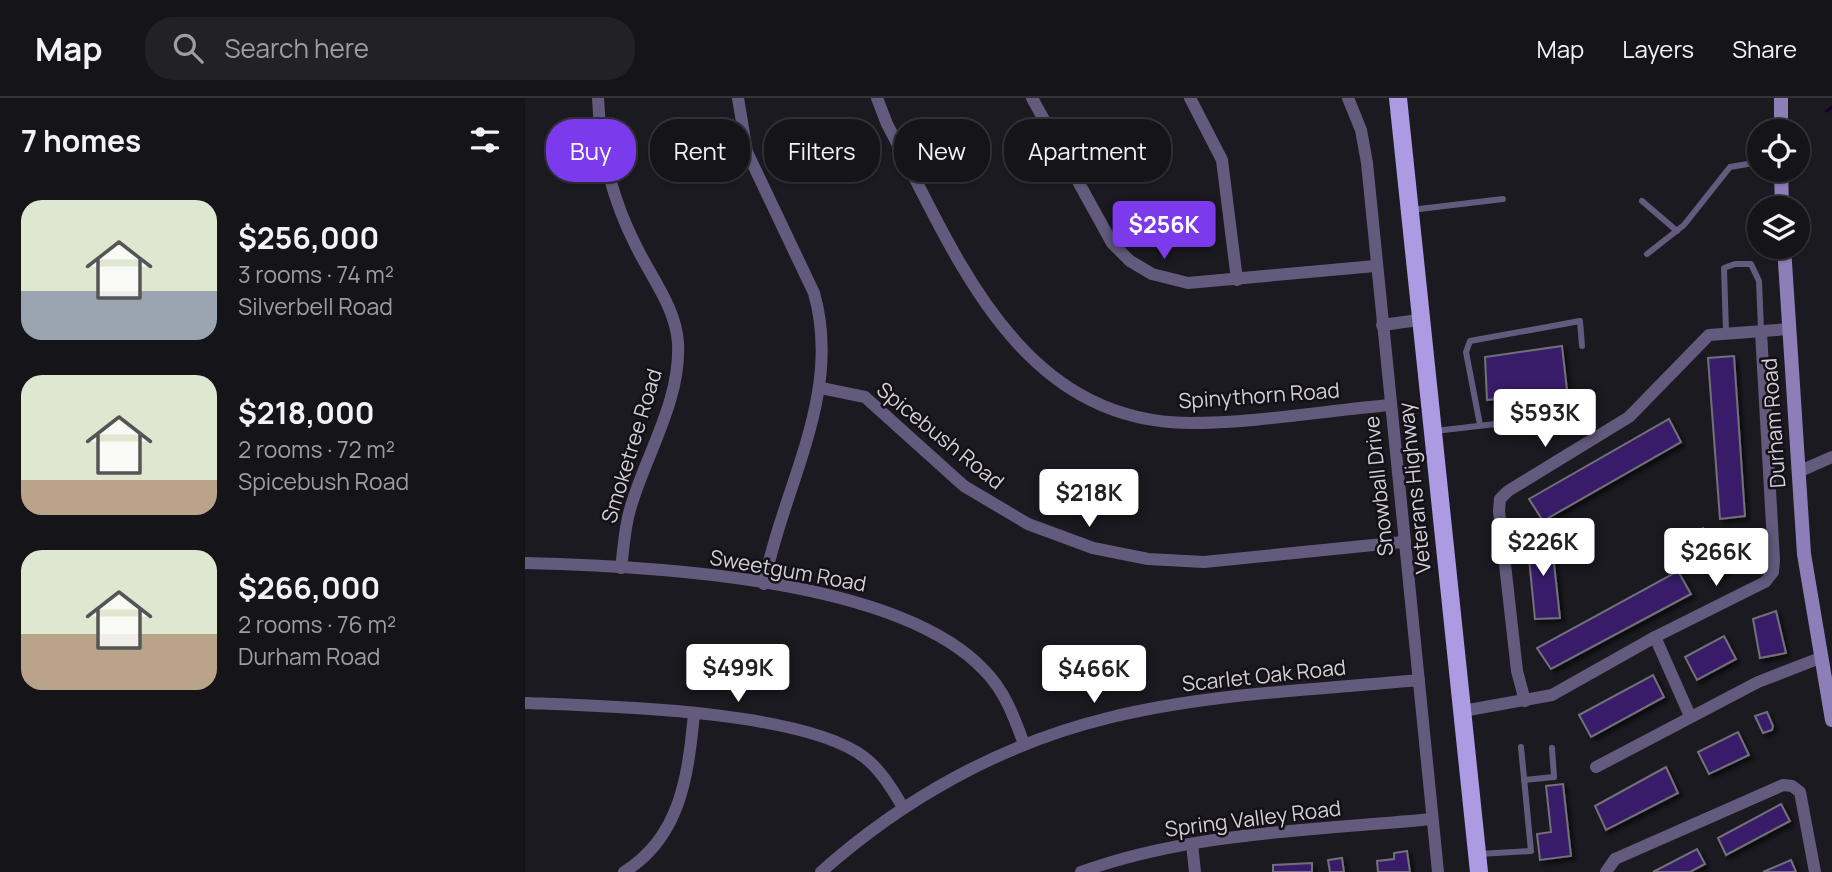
<!DOCTYPE html>
<meta charset="utf-8">
<style>
body{margin:0;font-family:Manrope,sans-serif;background:#222126;color:#f1f3f6;height:100vh;display:flex;flex-direction:column;font-size:26px;white-space:nowrap}
*{box-sizing:border-box;margin:0}
p{font-size:23px;color:#9d9ea2}
.icon{flex:none;width:38px;height:38px;fill:none;stroke:currentColor;stroke-width:2;stroke-linecap:round;stroke-linejoin:round}
.map{position:relative;flex:1;overflow:hidden}
.side{display:flex;flex-direction:column;background:#151419;width:525px}
.side>*{flex:none}
.guide{position:absolute;left:21px;top:21px;width:665px;height:63px;display:flex;gap:14px}
.buttons{position:absolute;left:1222px;top:21px;display:grid;gap:14px}
.buttons a{display:grid;place-items:center;width:63px;height:63px;border-radius:50%;background:#151419;box-shadow:0 2px 5px #0004,0 0 0 2px #343338;font-size:35px}
.price{position:absolute;translate:-50% -60px;padding:0 16px;border-radius:7px;background:#fff;color:#222;font-size:23px;line-height:46px;filter:drop-shadow(0 2px 4px #0008)}
.price::after{content:'';position:absolute;left:50%;top:42px;width:21px;height:16px;margin-left:-10px;background:inherit;clip-path:polygon(0 0,100% 0,50% 100%)}
.price.selected{background:#7c3aed;color:#fff}
ul{padding:0;list-style:none}
li{display:flex;align-items:center;gap:21px;height:175px;padding:0 21px}
li span{display:grid;place-items:center;flex:none;width:196px;height:140px;border-radius:21px;color:#555}
li>.icon{margin-inline-start:auto}
span .icon{width:84px;height:84px;fill:#fffc;stroke-width:1}
li b{font-size:30px}
h2{display:flex;justify-content:space-between;align-items:center;height:84px;padding:0 21px;font-size:30px}
.chip{padding:0 24px;border-radius:28px;background:#151419;box-shadow:0 2px 5px #0004,0 0 0 2px #343338;font-size:24px;line-height:63px}
.chip.selected{background:#7c3aed;color:#fff}
header{display:flex;align-items:center;gap:42px;box-sizing:border-box;height:98px;padding:0 35px;background:#151419;border-bottom:2px solid #343338}
header strong{font-size:33px}
nav{display:flex;gap:38px;margin-inline-start:auto;font-size:24px}
.search{width:490px;height:63px;background:#222126;display:flex;align-items:center;gap:18px;box-sizing:border-box;padding:0 24px;border-radius:28px;color:#9d9ea2;font-size:26px}
main{display:flex;flex:1;min-height:0}
.map>svg:first-child{display:block}
.lines{fill:none;stroke-linecap:round;stroke-linejoin:round}
.stream{stroke:#140032;stroke-width:3.5}
.building{fill:#391e69;stroke:#727078;stroke-width:2;filter:url(#shadow)}
.lane{stroke:#635b7d;stroke-width:6}
.street{stroke:#635b7d;stroke-width:12}
.secondary{stroke:#8c7eb6;stroke-width:14}
.primary{stroke:#ac9ae3;stroke-width:18}
.labels{text-anchor:middle;stroke-width:5;stroke-linejoin:round;paint-order:stroke}
.street-label{font-size:21px;fill:#d1d0d5;stroke:#131117}
</style>
<header>
<strong>Map</strong>
<div class="search"><svg class="icon" aria-label="search" viewBox="0 0 24 24"><circle cx="10" cy="10" r="6"/><path d="M15 15l6 6"/></svg>Search here</div>
<nav><a>Map</a><a>Layers</a><a>Share</a></nav>
</header>
<main>
<section class="side">
<h2>7 homes<svg class="icon" aria-label="filters" viewBox="0 0 24 24"><path d="M4 7h16M4 17h16"/><circle cx="9" cy="7" r="2"/><circle cx="15" cy="17" r="2"/></svg></h2>
<ul>
<li><span style="background:linear-gradient(#dfe7d0 65%,#9aa5b1 0)"><svg class="icon" aria-label="home" viewBox="0 0 24 24"><path d="M3 11l9-7 9 7M6 9v11h12V9"/></svg></span><div><b>$256,000</b><p>3 rooms · 74 m²</p><p>Silverbell Road</p></div></li>
<li><span style="background:linear-gradient(#dfe7d0 75%,#b9a48a 0)"><svg class="icon" aria-label="home" viewBox="0 0 24 24"><path d="M3 11l9-7 9 7M6 9v11h12V9"/></svg></span><div><b>$218,000</b><p>2 rooms · 72 m²</p><p>Spicebush Road</p></div></li>
<li><span style="background:linear-gradient(#dfe7d0 60%,#b9a48a 0)"><svg class="icon" aria-label="home" viewBox="0 0 24 24"><path d="M3 11l9-7 9 7M6 9v11h12V9"/></svg></span><div><b>$266,000</b><p>2 rooms · 76 m²</p><p>Durham Road</p></div></li>
</ul>
</section>
<div class="map">
<svg width="1307" height="774" viewBox="0 0 1307 774">
<defs>
<filter id="shadow"><feDropShadow dx="3.5" dy="3.5" stdDeviation="2" flood-color="#0009"/></filter>
</defs>
<rect width="100%" height="100%" fill="#1c1a21"/>
<g class="lines">
<path class="stream" d="M1302 13 1307 9"/>
</g>
<g class="building">
<path d="M1037 248 1042 292 962 302 960 259Z"/>
<path d="M1209 258 1220 418 1195 421 1183 260Z"/>
<path d="M1144 321 1156 344 1018 423 1004 401Z"/>
<path d="M1178 430 1211 460 1194 479 1159 449Z"/>
<path d="M1026 438 1035 520 1010 521 1002 440Z"/>
<path d="M1153 473 1166 496 1026 571 1012 550Z"/>
<path d="M1251 513 1261 555 1235 560 1228 521Z"/>
<path d="M1199 538 1211 561 1172 582 1160 559Z"/>
<path d="M1128 577 1139 599 1066 639 1054 617Z"/>
<path d="M1242 614 1248 628 1247 632 1238 635 1230 618Z"/>
<path d="M1213 634 1224 657 1184 676 1173 654Z"/>
<path d="M1141 669 1153 695 1081 732 1070 708Z"/>
<path d="M1038 686 1046 758 1015 762 1012 736 1026 734 1021 688Z"/>
<path d="M1256 706 1265 723 1201 757 1193 740Z"/>
<path d="M1172 751 1180 766 1165 774H1128Z"/>
<path d="M882 753 885 774H853L852 763 869 761V755Z"/>
<path d="M817 760 819 774H805L803 762Z"/>
<path d="M1266 762 1271 774H1238Z"/>
<path d="M787 765V774H748V767Z"/>
</g>
<g class="lines">
<g class="lane">
<path d="M1117 103 1152 133"/>
<path d="M886 112 978 101"/>
<path d="M1122 156 1159 127 1205 69 1234 64"/>
<path d="M1201 235 1199 170 1210 166H1226L1234 183 1236 232"/>
<path d="M955 327 941 254 945 243 1055 223 1057 248"/>
<path d="M910 333 1006 322"/>
<path d="M999 682 1029 679 1027 650"/>
<path d="M954 756 1006 753 996 649"/>
</g>
<g class="street">
<path d="M73 0C75 53 87 101 111 148 126 179 151 210 153 245 156 299 124 352 108 402 100 424 99 447 96 470"/>
<path d="M213 0 222 54 289 195C318 296 258 388 239 486"/>
<path d="M352 0 362 26C430 154 491 323 664 325 730 325 798 313 865 307"/>
<path d="M507 0 587 145 605 163 627 176 663 185 850 168"/>
<path d="M665 0 697 62 712 182"/>
<path d="M823 0 836 32 842 65 913 774"/>
<path d="M857 227 894 222"/>
<path d="M296 290 340 299 439 388 503 426 568 450 623 461 679 464 878 444"/>
<path d="M1273 374 1307 359"/>
<path d="M0 465C123 468 371 479 459 572 480 593 489 619 499 646"/>
<path d="M1130 539 1165 618"/>
<path d="M1000 603 992 573 974 413 975 401 983 393 1104 319 1184 237 1264 231"/>
<path d="M0 605C80 608 277 612 339 659 356 672 367 691 378 709"/>
<path d="M938 613 1027 597 1130 539 1240 484 1248 474 1249 462 1236 234"/>
<path d="M1071 669 1233 584 1295 560"/>
<path d="M667 746 670 774"/>
<path d="M99 774C156 739 163 677 169 616"/>
<path d="M296 774C378 701 476 646 583 620 684 595 791 592 894 582"/>
<path d="M556 774C665 734 793 732 907 721"/>
<path d="M1081 774 1090 761 1258 687 1267 688 1275 694 1290 774"/>
</g>
<g class="secondary">
<path d="M1256 0V33"/>
<path d="M1256 72 1257 110"/>
<path d="M1259 149 1279 456 1307 622"/>
</g>
<path class="primary" d="M873 0 954 774"/>
</g>
<g class="labels">
<g class="street-label">
<text transform="translate(734 298) rotate(-4)" y="7">Spinythorn Road</text>
<text transform="translate(1249 325) rotate(-94)" y="7">Durham Road</text>
<text transform="translate(415 338) rotate(39)" y="7">Spicebush Road</text>
<text transform="translate(107 348) rotate(-73)" y="7">Smoketree Road</text>
<text transform="translate(854 388) rotate(-96)" y="7">Snowball Drive</text>
<text transform="translate(890 390) rotate(-96)" y="7">Veterans Highway</text>
<text transform="translate(263 473) rotate(10)" y="7">Sweetgum Road</text>
<text transform="translate(739 578) rotate(-6)" y="7">Scarlet Oak Road</text>
<text transform="translate(728 721) rotate(-7)" y="7">Spring Valley Road</text>
</g>
</g>
</svg>
<div class="buttons">
<a><svg class="icon" aria-label="locate" viewBox="0 0 24 24"><circle cx="12" cy="12" r="6"/><path d="M12 2v4M12 18v4M2 12h4M18 12h4"/></svg></a>
<a><svg class="icon" aria-label="layers" viewBox="0 0 24 24"><path d="M12 4l9 5-9 5-9-5zM3 14l9 5 9-5"/></svg></a>
</div>
<b class="price selected" style="left:639px;top:163px">$256K</b>
<b class="price" style="left:1020px;top:351px">$593K</b>
<b class="price" style="left:564px;top:431px">$218K</b>
<b class="price" style="left:1018px;top:480px">$226K</b>
<b class="price" style="left:1191px;top:490px">$266K</b>
<b class="price" style="left:213px;top:606px">$499K</b>
<b class="price" style="left:569px;top:607px">$466K</b>
<div class="guide">
<a class="chip selected">Buy</a>
<a class="chip">Rent</a>
<a class="chip">Filters</a>
<a class="chip">New</a>
<a class="chip">Apartment</a>
</div>
</div>
</main>
